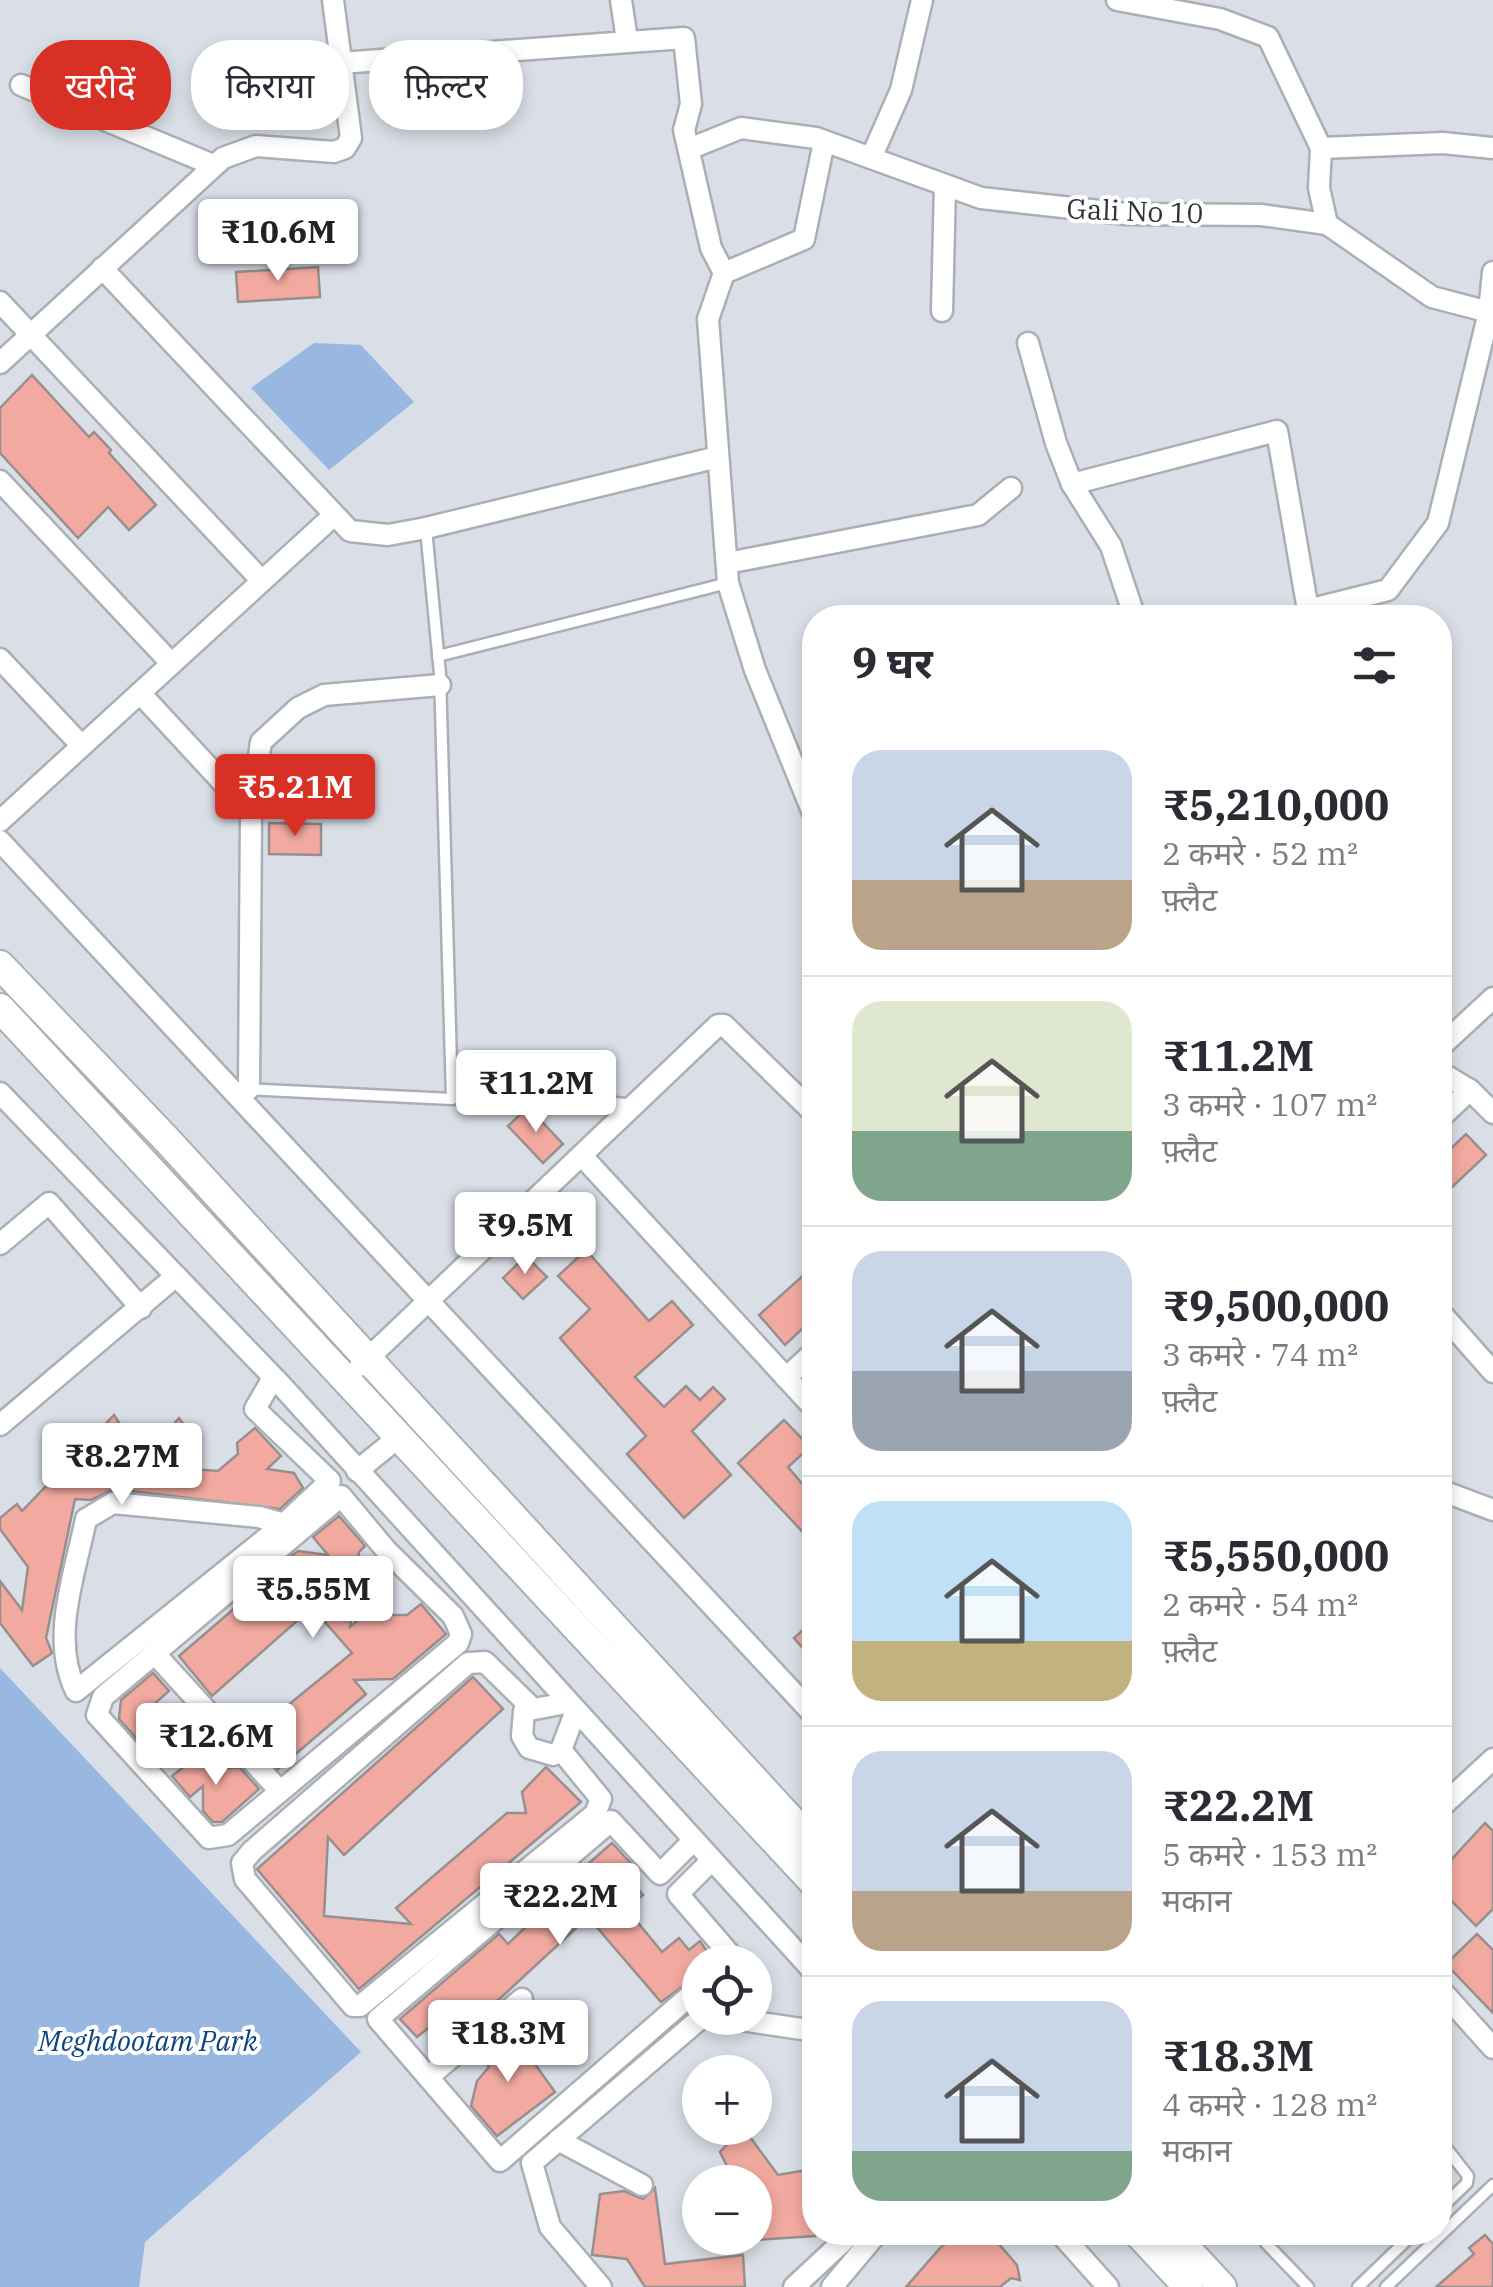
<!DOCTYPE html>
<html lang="hi">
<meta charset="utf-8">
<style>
body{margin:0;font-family:"IBM Plex Serif","Noto Sans Devanagari",serif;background:#f2f2f3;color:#2b2b33;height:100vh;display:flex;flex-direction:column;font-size:38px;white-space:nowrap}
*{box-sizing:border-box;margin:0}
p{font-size:32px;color:#7c7c81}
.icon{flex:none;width:55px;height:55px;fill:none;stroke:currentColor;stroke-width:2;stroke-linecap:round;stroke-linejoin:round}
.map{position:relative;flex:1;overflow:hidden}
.details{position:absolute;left:802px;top:605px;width:650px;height:1640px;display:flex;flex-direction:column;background:#fff;border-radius:40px;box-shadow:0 5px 15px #0003}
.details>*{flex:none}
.hud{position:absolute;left:30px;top:40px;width:622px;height:90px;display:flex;gap:20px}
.controls{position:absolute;left:682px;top:1945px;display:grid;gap:20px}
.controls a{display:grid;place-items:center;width:90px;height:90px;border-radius:50%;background:#fff;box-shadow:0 5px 15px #0003;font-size:50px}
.price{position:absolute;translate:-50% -85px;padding:0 22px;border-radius:10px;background:#fff;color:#222;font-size:32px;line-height:65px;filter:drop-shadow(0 2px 5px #0008)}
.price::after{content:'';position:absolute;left:50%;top:60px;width:30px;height:22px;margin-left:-15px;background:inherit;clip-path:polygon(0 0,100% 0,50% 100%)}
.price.current{background:#d93025;color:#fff}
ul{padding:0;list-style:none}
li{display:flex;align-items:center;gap:30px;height:250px;padding:0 50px}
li+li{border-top:2px solid #e1e1e2}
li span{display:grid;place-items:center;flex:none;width:280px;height:200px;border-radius:30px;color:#555}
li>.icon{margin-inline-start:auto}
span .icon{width:120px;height:120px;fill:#fffc;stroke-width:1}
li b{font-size:42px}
h2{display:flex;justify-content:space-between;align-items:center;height:120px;padding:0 50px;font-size:42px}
.pill{padding:0 35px;border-radius:40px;background:#fff;box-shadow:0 5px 15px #0003;font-size:35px;line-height:90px}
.pill.current{background:#d93025;color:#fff}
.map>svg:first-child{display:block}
.green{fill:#98b7e1}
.building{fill:#f2aaa0;stroke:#988f8d;stroke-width:2.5}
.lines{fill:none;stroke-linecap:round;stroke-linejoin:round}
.lane-casing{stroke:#aaafb6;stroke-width:15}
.street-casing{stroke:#aaafb6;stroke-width:25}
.secondary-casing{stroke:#aaafb6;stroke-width:32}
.lane{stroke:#fff;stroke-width:10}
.street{stroke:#fff;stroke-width:20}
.secondary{stroke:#fff;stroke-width:28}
.labels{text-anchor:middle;stroke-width:8;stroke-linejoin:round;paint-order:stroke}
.street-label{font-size:28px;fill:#313336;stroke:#fff}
.park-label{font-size:28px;font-style:italic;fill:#0e4381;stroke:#fff}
</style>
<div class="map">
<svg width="1493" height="2287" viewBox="0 0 1493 2287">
<rect width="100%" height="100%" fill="#dadfe7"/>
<g class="green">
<path d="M314 343 361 345 414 402 329 470 251 388Z"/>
<path d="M0 1668 361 2052 145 2242 139 2287H0Z"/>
</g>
<g class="building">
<path d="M318 267 320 297 238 302 236 272Z"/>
<path d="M32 375 89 437 94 432 111 450 109 453 156 505 129 530 108 507 78 538 0 453V408Z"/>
<path d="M269 823 321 824V855L269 854Z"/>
<path d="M528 1107 563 1144 543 1163 508 1126Z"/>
<path d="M1466 1134 1486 1155 1449 1190 1440 1180V1159Z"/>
<path d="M586 1250 649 1321 672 1301 693 1325 635 1377 664 1407 686 1386 700 1400 713 1387 725 1399 692 1431 731 1475 684 1518 627 1454 646 1436 560 1338 590 1309 558 1276Z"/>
<path d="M526 1256 547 1277 523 1299 503 1278Z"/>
<path d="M815 1265V1317L785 1345 759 1315Z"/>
<path d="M114 1415 144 1460 179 1418 201 1448 180 1468 218 1471 238 1454 237 1443 255 1428 281 1456 267 1469 294 1473 303 1488 280 1509 114 1489 91 1500 75 1499 46 1638 52 1653 33 1666 0 1623V1581L22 1610 28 1567 0 1529V1518L17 1504 22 1511Z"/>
<path d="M784 1420 810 1447 788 1467 815 1499V1545L738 1463Z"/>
<path d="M339 1516 365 1546 359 1552 350 1627 370 1610 374 1615H407L421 1604 446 1634 393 1679 354 1680 366 1694 278 1769 249 1737 352 1653 324 1621 319 1625 308 1611 212 1696 179 1656 264 1583 286 1609H298L299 1598 283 1579 286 1560 298 1551 328 1555 313 1537Z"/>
<path d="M815 1619V1662L794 1638Z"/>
<path d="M153 1673 169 1691 153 1705 179 1708 176 1737 153 1756 119 1719 121 1700Z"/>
<path d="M473 1677 503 1709 344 1855 328 1837 324 1916 411 1924 396 1908 507 1813H526L522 1792 546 1767 581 1802 359 1989 257 1869Z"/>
<path d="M198 1756 206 1767 240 1768 259 1789 222 1822H213L203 1811V1786L190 1797 172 1776Z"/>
<path d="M1485 1823 1493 1831V1909L1476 1926 1440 1889V1872Z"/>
<path d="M612 1843 638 1871 629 1878 643 1895 626 1908 662 1952 679 1938 689 1950 700 1941 714 1962H700V1974L661 2002 588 1917 494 2004 446 2040 432 2025 417 2037 400 2019 499 1934 508 1944 537 1916 530 1908 555 1887 558 1890Z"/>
<path d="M1477 1934 1493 1950V2013L1446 1964Z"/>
<path d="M509 2028 555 2092 497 2136 471 2106 477 2081 489 2067 481 2054Z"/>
<path d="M735 2136 750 2137 778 2175 812 2169 815 2236 755 2240V2182H735L720 2152Z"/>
<path d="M655 2188 665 2264 743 2255 745 2287H645L627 2259 592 2255 600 2194 624 2191 643 2199Z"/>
<path d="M962 2232 991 2235 1017 2265 1020 2280 1011 2278 1000 2287H906L941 2247Z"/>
<path d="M1485 2235 1493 2244V2287H1436L1474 2254 1469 2248Z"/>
</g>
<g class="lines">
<defs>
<g id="lane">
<path d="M438 656 728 583"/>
<path d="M246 1089 452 1099 440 674 426 529"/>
<path d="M452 1099 490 1089 634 1105"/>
<path d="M260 1565 292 1603"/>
<path d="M1440 2140 1468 2176 1467 2183 1440 2209"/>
<path d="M1266 2243 1308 2287"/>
<path d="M1358 2287 1415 2232"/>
<path d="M1386 2287 1493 2185"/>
</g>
<g id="street">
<path d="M621 0 627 40"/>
<path d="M1117 0 1220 19 1268 37 1321 148"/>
<path d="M340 63 684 38 691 104 684 130 711 248 724 273"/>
<path d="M21 85 213 165"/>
<path d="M1493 148 1443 143 1321 148 1319 188 1327 224 1432 297 1493 313"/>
<path d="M689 149 741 128 816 138 981 198 1127 214 1261 215 1327 224"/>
<path d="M871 158 901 90 922 0"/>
<path d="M102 268 350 531 388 535 426 528 718 457"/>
<path d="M0 302 262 581"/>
<path d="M942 311 945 185"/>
<path d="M1028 343 1056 443 1072 484 1111 546 1135 618"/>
<path d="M0 363 223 158 256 146 334 152 345 148 351 138 333 0"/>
<path d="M0 481 171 663"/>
<path d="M1072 484 1277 431 1308 610 1388 590 1438 523 1489 312 1493 272"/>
<path d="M727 563 978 515 1011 488"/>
<path d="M0 659 81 745"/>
<path d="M140 693 251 813 261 742 298 708 324 695 440 685"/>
<path d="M815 818 755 670 728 583 708 319 724 273 804 239 824 142"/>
<path d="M0 821 332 517"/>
<path d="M0 841 815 1716"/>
<path d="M1440 1047 1493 998"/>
<path d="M1440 1072 1470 1090 1493 1113"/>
<path d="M249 1089 251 813"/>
<path d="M0 1093 281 1385 815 1973"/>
<path d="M1440 1118 1470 1090"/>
<path d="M583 1157 815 1409"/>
<path d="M0 1244 49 1203 141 1308"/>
<path d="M1440 1312 1493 1372"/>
<path d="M360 1366 718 1025H724L815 1114"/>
<path d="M273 1378 255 1409 330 1481 284 1524 76 1691C50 1638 75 1574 86 1519L113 1503 259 1517 284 1524"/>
<path d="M786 1378 815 1351"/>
<path d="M0 1425 176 1276"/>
<path d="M357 1471 400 1436"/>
<path d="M1440 1490 1493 1510"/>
<path d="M341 1496 386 1550 453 1616 461 1634 458 1643 228 1835 209 1838 97 1715 103 1697Z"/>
<path d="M156 1655 278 1789"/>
<path d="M566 1703 524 1711 522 1736 529 1748 553 1755 561 1750 575 1713"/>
<path d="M532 1708 485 1662 468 1663 252 1851 242 1863 245 1879 353 2006H360L595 1814 601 1799 561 1750"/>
<path d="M1440 1808 1493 1759"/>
<path d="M692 1842 660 1874 611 1821 378 2019 500 2161 700 1987"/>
<path d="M710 1862 678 1894 733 1958 728 1962"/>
<path d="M1440 1989 1493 2048"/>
<path d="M728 2018 815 2031"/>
<path d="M428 2077 522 1999"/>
<path d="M558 2140 642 2185"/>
<path d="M1059 2232 1108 2287"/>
<path d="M601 2287 550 2227 532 2163 701 2018"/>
<path d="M794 2287 853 2232"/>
<path d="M832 2287 878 2232"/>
</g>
<g id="secondary">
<path d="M0 965 167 1140 815 1846"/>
<path d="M0 1008 815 1884"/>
<path d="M1137 2232 1188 2287"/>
<path d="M1171 2232 1222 2287"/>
</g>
</defs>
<use href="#lane" class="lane-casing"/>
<use href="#street" class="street-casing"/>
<use href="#secondary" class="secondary-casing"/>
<use href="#lane" class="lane"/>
<use href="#street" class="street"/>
<use href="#secondary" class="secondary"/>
</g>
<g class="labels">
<g class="street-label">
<text transform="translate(1135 211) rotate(2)" y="10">Gali No 10</text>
</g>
<g class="park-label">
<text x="148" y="2051">Meghdootam Park</text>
</g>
</g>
</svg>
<div class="controls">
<a><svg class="icon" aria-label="locate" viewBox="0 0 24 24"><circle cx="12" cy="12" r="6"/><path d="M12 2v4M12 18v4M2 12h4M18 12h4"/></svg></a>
<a>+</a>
<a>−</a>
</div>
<b class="price" style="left:278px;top:284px">₹10.6M</b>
<b class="price current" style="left:295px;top:839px">₹5.21M</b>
<b class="price" style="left:536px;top:1135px">₹11.2M</b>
<b class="price" style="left:525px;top:1277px">₹9.5M</b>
<b class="price" style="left:122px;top:1508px">₹8.27M</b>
<b class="price" style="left:313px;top:1641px">₹5.55M</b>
<b class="price" style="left:216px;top:1788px">₹12.6M</b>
<b class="price" style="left:560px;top:1948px">₹22.2M</b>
<b class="price" style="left:508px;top:2085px">₹18.3M</b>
<div class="hud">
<a class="pill current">खरीदें</a>
<a class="pill">किराया</a>
<a class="pill">फ़िल्टर</a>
</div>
<section class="details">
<h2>9 घर<svg class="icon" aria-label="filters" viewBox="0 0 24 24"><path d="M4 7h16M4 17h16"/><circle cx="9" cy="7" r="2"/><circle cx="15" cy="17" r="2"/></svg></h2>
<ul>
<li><span style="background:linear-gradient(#c9d6e8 65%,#b9a48a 0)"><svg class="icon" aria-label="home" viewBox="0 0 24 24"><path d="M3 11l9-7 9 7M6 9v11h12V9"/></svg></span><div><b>₹5,210,000</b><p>2 कमरे · 52 m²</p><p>फ़्लैट</p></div></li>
<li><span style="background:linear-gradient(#dfe7d0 65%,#7fa58c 0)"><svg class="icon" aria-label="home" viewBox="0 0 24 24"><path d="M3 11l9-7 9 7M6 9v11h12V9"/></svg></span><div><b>₹11.2M</b><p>3 कमरे · 107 m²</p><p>फ़्लैट</p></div></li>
<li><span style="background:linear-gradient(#c9d6e8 60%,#9aa5b1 0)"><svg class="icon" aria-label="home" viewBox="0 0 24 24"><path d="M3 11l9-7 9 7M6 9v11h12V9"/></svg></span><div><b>₹9,500,000</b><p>3 कमरे · 74 m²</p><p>फ़्लैट</p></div></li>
<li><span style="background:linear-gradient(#bfe0f5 70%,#c2b280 0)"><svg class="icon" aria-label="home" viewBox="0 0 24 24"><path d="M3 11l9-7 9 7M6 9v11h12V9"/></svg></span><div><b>₹5,550,000</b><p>2 कमरे · 54 m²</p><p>फ़्लैट</p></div></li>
<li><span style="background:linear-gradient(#c9d6e8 70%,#b9a48a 0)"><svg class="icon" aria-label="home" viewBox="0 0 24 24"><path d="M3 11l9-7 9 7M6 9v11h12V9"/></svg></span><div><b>₹22.2M</b><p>5 कमरे · 153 m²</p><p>मकान</p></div></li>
<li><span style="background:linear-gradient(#c9d6e8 75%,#7fa58c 0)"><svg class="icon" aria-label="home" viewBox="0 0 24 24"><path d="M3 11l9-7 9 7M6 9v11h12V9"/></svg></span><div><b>₹18.3M</b><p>4 कमरे · 128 m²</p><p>मकान</p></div></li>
</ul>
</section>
</div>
